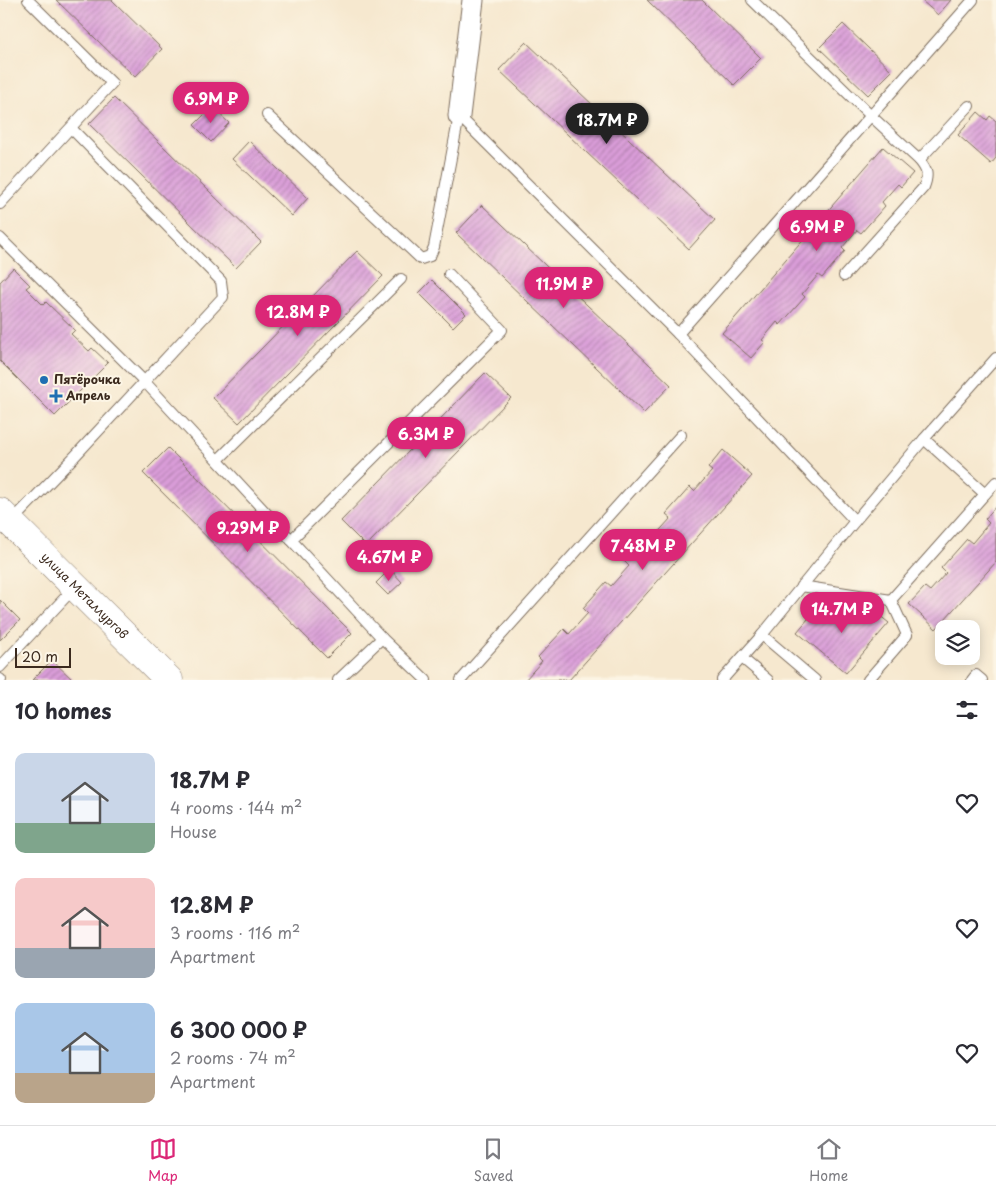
<!DOCTYPE html>
<meta charset="utf-8">
<style>
body{margin:0;font-family:"Playpen Sans",sans-serif;background:#f7f7f7;color:#2b2b33;height:100vh;display:flex;flex-direction:column;font-size:19px;white-space:nowrap}
*{box-sizing:border-box;margin:0}
p{font-size:16px;color:#7c7c81}
.icon{flex:none;width:28px;height:28px;fill:none;stroke:currentColor;stroke-width:2;stroke-linecap:round;stroke-linejoin:round}
.map{position:relative;height:680px;overflow:hidden}
.side{display:flex;flex-direction:column;background:#fff;flex:1}
.side>*{flex:none}
.buttons{position:absolute;left:935px;top:620px;display:grid;gap:10px}
.buttons a{display:grid;place-items:center;width:45px;height:45px;border-radius:10px;background:#fff;box-shadow:0 2px 12px #0003;font-size:25px}
.scale{position:absolute;left:15px;bottom:12px;width:56px;box-sizing:border-box;padding-left:5px;border:2px solid #3b2a1e;border-top:0;font-size:14px;line-height:18px;white-space:nowrap;color:#3b2a1e;-webkit-text-stroke:4px #fcf5e5;paint-order:stroke}
.price{position:absolute;translate:-50% -42px;padding:0 11px;border-radius:18px;background:#db2777;color:#fff;font-size:16px;line-height:32px;filter:drop-shadow(0 1px 2px #0008)}
.price::after{content:'';position:absolute;left:50%;top:30px;width:15px;height:11px;margin-left:-8px;background:inherit;clip-path:polygon(0 0,100% 0,50% 100%)}
.price.active{background:#222;color:#fff}
ul{padding:0;list-style:none}
li{display:flex;align-items:center;gap:15px;height:125px;padding:0 15px}
li span{display:grid;place-items:center;flex:none;width:140px;height:100px;border-radius:10px;color:#555}
li>.icon{margin-inline-start:auto}
span .icon{width:60px;height:60px;fill:#fffc;stroke-width:1}
li b{font-size:21px}
h2{display:flex;justify-content:space-between;align-items:center;height:60px;padding:0 15px;font-size:21px}
.menu{display:flex;justify-content:space-around;align-items:center;height:70px;border-top:1px solid #e1e1e2;background:#fff;font-size:14px;color:#7c7c81}
.menu a{display:grid;justify-items:center;gap:2px}
.menu .active{color:#db2777}
.map>svg:first-child{display:block}
.building{fill:url(#building-hatch)}
.lines{fill:none;stroke-linecap:round;stroke-linejoin:round}
.service-casing{stroke:#7c6c5c;stroke-width:12}
.minor-casing{stroke:#7c6c5c;stroke-width:23}
.secondary-casing{stroke:#7c6c5c;stroke-width:29}
.service{stroke:#fff;stroke-width:10}
.minor{stroke:#fff;stroke-width:21}
.secondary{stroke:#fff;stroke-width:28}
.poi-dot{fill:#1f6fb2;stroke:#fcf5e5;stroke-width:2}
.labels{text-anchor:middle;stroke-width:4;stroke-linejoin:round;paint-order:stroke}
.poi-label{font-size:12px;font-weight:bold;fill:#3b2a1e;stroke:#fcf5e5;text-anchor:start}
.street-label{font-size:12px;fill:#3b2a1e;stroke:#fcf5e5}
</style>
<div class="map">
<svg width="996" height="680" viewBox="0 0 996 680">
<defs>
<pattern id="building-hatch" width="6" height="6" patternUnits="userSpaceOnUse" patternTransform="scale(1.25)"><rect width="6" height="6" fill="#da9dd9"/><path d="M-1 1l2-2M0 6l6-6M5 7l2-2" fill="none" stroke="#b280af"/></pattern>
</defs>
<rect width="100%" height="100%" fill="#fcf5e5"/>
<filter id="ink" filterUnits="userSpaceOnUse"><feTurbulence type="fractalNoise" baseFrequency=".02" numOctaves="2"/><feDisplacementMap in="SourceGraphic" scale="10" xChannelSelector="R" yChannelSelector="G"/><feConvolveMatrix kernelMatrix="1 2 1 2 8 2 1 2 1" color-interpolation-filters="sRGB"/></filter>
<filter id="wash" filterUnits="userSpaceOnUse"><feTurbulence type="fractalNoise" baseFrequency=".0096" numOctaves="4" result="noise"/><feDisplacementMap in="SourceGraphic" scale="20" xChannelSelector="R" yChannelSelector="G"/><feGaussianBlur stdDeviation="1.12" result="paint"/><feColorMatrix in="noise" values="0 0 0 0 0 0 0 0 0 0 0 0 0 0 0 0 0 1.4 0 .05"/><feComposite in="paint" operator="in"/></filter>
<g filter="url(#wash)">
<rect width="100%" height="100%" fill="#f6e8cf"/>
<g id="blocks">
<g class="building">
<path d="M56 0H112L162 49 135 77Z"/>
<path d="M647 0H702L761 58 734 85Z"/>
<path d="M921 0H951L938 15Z"/>
<path d="M843 24 892 71 868 95 819 48Z"/>
<path d="M526 42 715 220 689 249 499 70Z"/>
<path d="M114 98 261 242 236 268 89 124Z"/>
<path d="M212 107 229 123 211 142 194 125Z"/>
<path d="M978 112 987 120 990 116 996 121V158L991 164 958 135Z"/>
<path d="M249 141 308 198 292 216 232 159Z"/>
<path d="M883 147 913 173 901 187 898 184 882 202 885 206 861 233 857 230 842 248 845 251 822 278 818 275 802 294 805 297 780 325 777 322 762 340 765 342 751 358 722 333Z"/>
<path d="M482 205 671 385 644 413 456 233Z"/>
<path d="M357 251 383 276 239 423 213 398Z"/>
<path d="M13 268 30 285 26 288 43 305 46 302 75 330 71 334 89 351 92 348 108 363 55 416 0 361V282Z"/>
<path d="M432 280 466 314 453 327 419 293Z"/>
<path d="M485 373 511 398 366 546 341 521Z"/>
<path d="M168 448 352 633 327 658 143 473Z"/>
<path d="M723 450 752 476 569 680H525L542 661 538 657 564 629 569 634 588 613 583 608 606 582 611 586 629 566 624 561 648 534 653 538 671 518 666 514 690 487 694 491 712 471 708 468Z"/>
<path d="M996 506V562L936 629 909 604 925 587 930 591 946 573 941 568 967 539 972 543 989 523 985 519Z"/>
<path d="M390 569 402 582 388 595 376 583Z"/>
<path d="M825 599 855 624 869 607 889 623 846 673 797 632Z"/>
<path d="M0 600 20 620 0 640Z"/>
<path d="M52 660 73 680H32Z"/>
</g>
</g>
</g>
<g filter="url(#ink)">
<use href="#blocks" fill-opacity="0" stroke="#7c6c5c" stroke-width="1"/>
<g class="lines">
<defs>
<g id="service">
<path d="M752 0 870 115 919 160 969 106"/>
<path d="M267 115 421 259 430 256 434 247 459 116"/>
<path d="M459 116 678 334 855 521 762 635 722 680"/>
<path d="M0 204 112 83 28 0"/>
<path d="M0 238 144 381 382 638 426 680"/>
<path d="M844 276 924 187C929 174 927 170 919 160"/>
<path d="M678 334 973 0"/>
<path d="M924 439 985 494 996 482"/>
<path d="M218 460 401 279"/>
<path d="M855 521 924 439 996 358"/>
<path d="M11 522 75 456 223 297 221 281 71 128"/>
<path d="M291 540 502 330 449 274"/>
<path d="M801 586 891 600"/>
<path d="M762 635 815 680"/>
<path d="M742 658 768 680"/>
<path d="M0 667 75 587"/>
<path d="M0 679 1 680"/>
<path d="M338 680 382 638"/>
<path d="M461 680 681 435"/>
<path d="M868 680 907 635 891 600 985 494"/>
<path d="M972 680 976 675 982 680"/>
</g>
<path id="minor" d="M459 116 473 0"/>
<g id="secondary">
<path id="s1" d="M0 512 169 680"/>
</g>
</defs>
<use href="#service" class="service-casing"/>
<use href="#minor" class="minor-casing"/>
<use href="#secondary" class="secondary-casing"/>
<use href="#service" class="service"/>
<use href="#minor" class="minor"/>
<use href="#secondary" class="secondary"/>
</g>
</g>
<g class="poi-dot">
<circle cx="44" cy="380" r="5"/>
<path d="M53.5 388.5h5v5h5v5h-5v5h-5v-5h-5v-5h5z"/>
</g>
<g class="labels">
<g class="poi-label">
<text x="54" y="384">Пятёрочка</text>
<text x="66" y="400">Апрель</text>
</g>
<g class="street-label">
<text dy="4" stroke="none"><textPath href="#s1" startOffset="119">улица Металлургов</textPath></text>
</g>
</g>
</svg>
<div class="buttons">
<a><svg class="icon" aria-label="layers" viewBox="0 0 24 24"><path d="M12 4l9 5-9 5-9-5zM3 14l9 5 9-5"/></svg></a>
</div>
<div class="scale">20 m</div>
<b class="price" style="left:211px;top:124px">6.9M ₽</b>
<b class="price active" style="left:607px;top:145px">18.7M ₽</b>
<b class="price" style="left:817px;top:252px">6.9M ₽</b>
<b class="price" style="left:564px;top:309px">11.9M ₽</b>
<b class="price" style="left:298px;top:337px">12.8M ₽</b>
<b class="price" style="left:426px;top:459px">6.3M ₽</b>
<b class="price" style="left:248px;top:553px">9.29M ₽</b>
<b class="price" style="left:643px;top:571px">7.48M ₽</b>
<b class="price" style="left:389px;top:582px">4.67M ₽</b>
<b class="price" style="left:842px;top:634px">14.7M ₽</b>
</div>
<section class="side">
<h2>10 homes<svg class="icon" aria-label="filters" viewBox="0 0 24 24"><path d="M4 7h16M4 17h16"/><circle cx="9" cy="7" r="2"/><circle cx="15" cy="17" r="2"/></svg></h2>
<ul>
<li><span style="background:linear-gradient(#c9d6e8 70%,#7fa58c 0)"><svg class="icon" aria-label="home" viewBox="0 0 24 24"><path d="M3 11l9-7 9 7M6 9v11h12V9"/></svg></span><div><b>18.7M ₽</b><p>4 rooms · 144 m²</p><p>House</p></div><svg class="icon" aria-label="heart" viewBox="0 0 24 24"><path d="M12 20l-8-8c-3-5 5-10 8-4 3-6 11-1 8 4z"/></svg></li>
<li><span style="background:linear-gradient(#f6c9c9 70%,#9aa5b1 0)"><svg class="icon" aria-label="home" viewBox="0 0 24 24"><path d="M3 11l9-7 9 7M6 9v11h12V9"/></svg></span><div><b>12.8M ₽</b><p>3 rooms · 116 m²</p><p>Apartment</p></div><svg class="icon" aria-label="heart" viewBox="0 0 24 24"><path d="M12 20l-8-8c-3-5 5-10 8-4 3-6 11-1 8 4z"/></svg></li>
<li><span style="background:linear-gradient(#a9c7e8 70%,#b9a48a 0)"><svg class="icon" aria-label="home" viewBox="0 0 24 24"><path d="M3 11l9-7 9 7M6 9v11h12V9"/></svg></span><div><b>6 300 000 ₽</b><p>2 rooms · 74 m²</p><p>Apartment</p></div><svg class="icon" aria-label="heart" viewBox="0 0 24 24"><path d="M12 20l-8-8c-3-5 5-10 8-4 3-6 11-1 8 4z"/></svg></li>
</ul>
</section>
<nav class="menu">
<a class="active"><svg class="icon" aria-label="map" viewBox="0 0 24 24"><path d="M3 6l6-2 6 2 6-2v14l-6 2-6-2-6 2zM9 4v14M15 6v14"/></svg>Map</a>
<a><svg class="icon" aria-label="saved" viewBox="0 0 24 24"><path d="M7 4h10v16l-5-4-5 4z"/></svg>Saved</a>
<a><svg class="icon" aria-label="home" viewBox="0 0 24 24"><path d="M3 11l9-7 9 7M6 9v11h12V9"/></svg>Home</a>
</nav>
